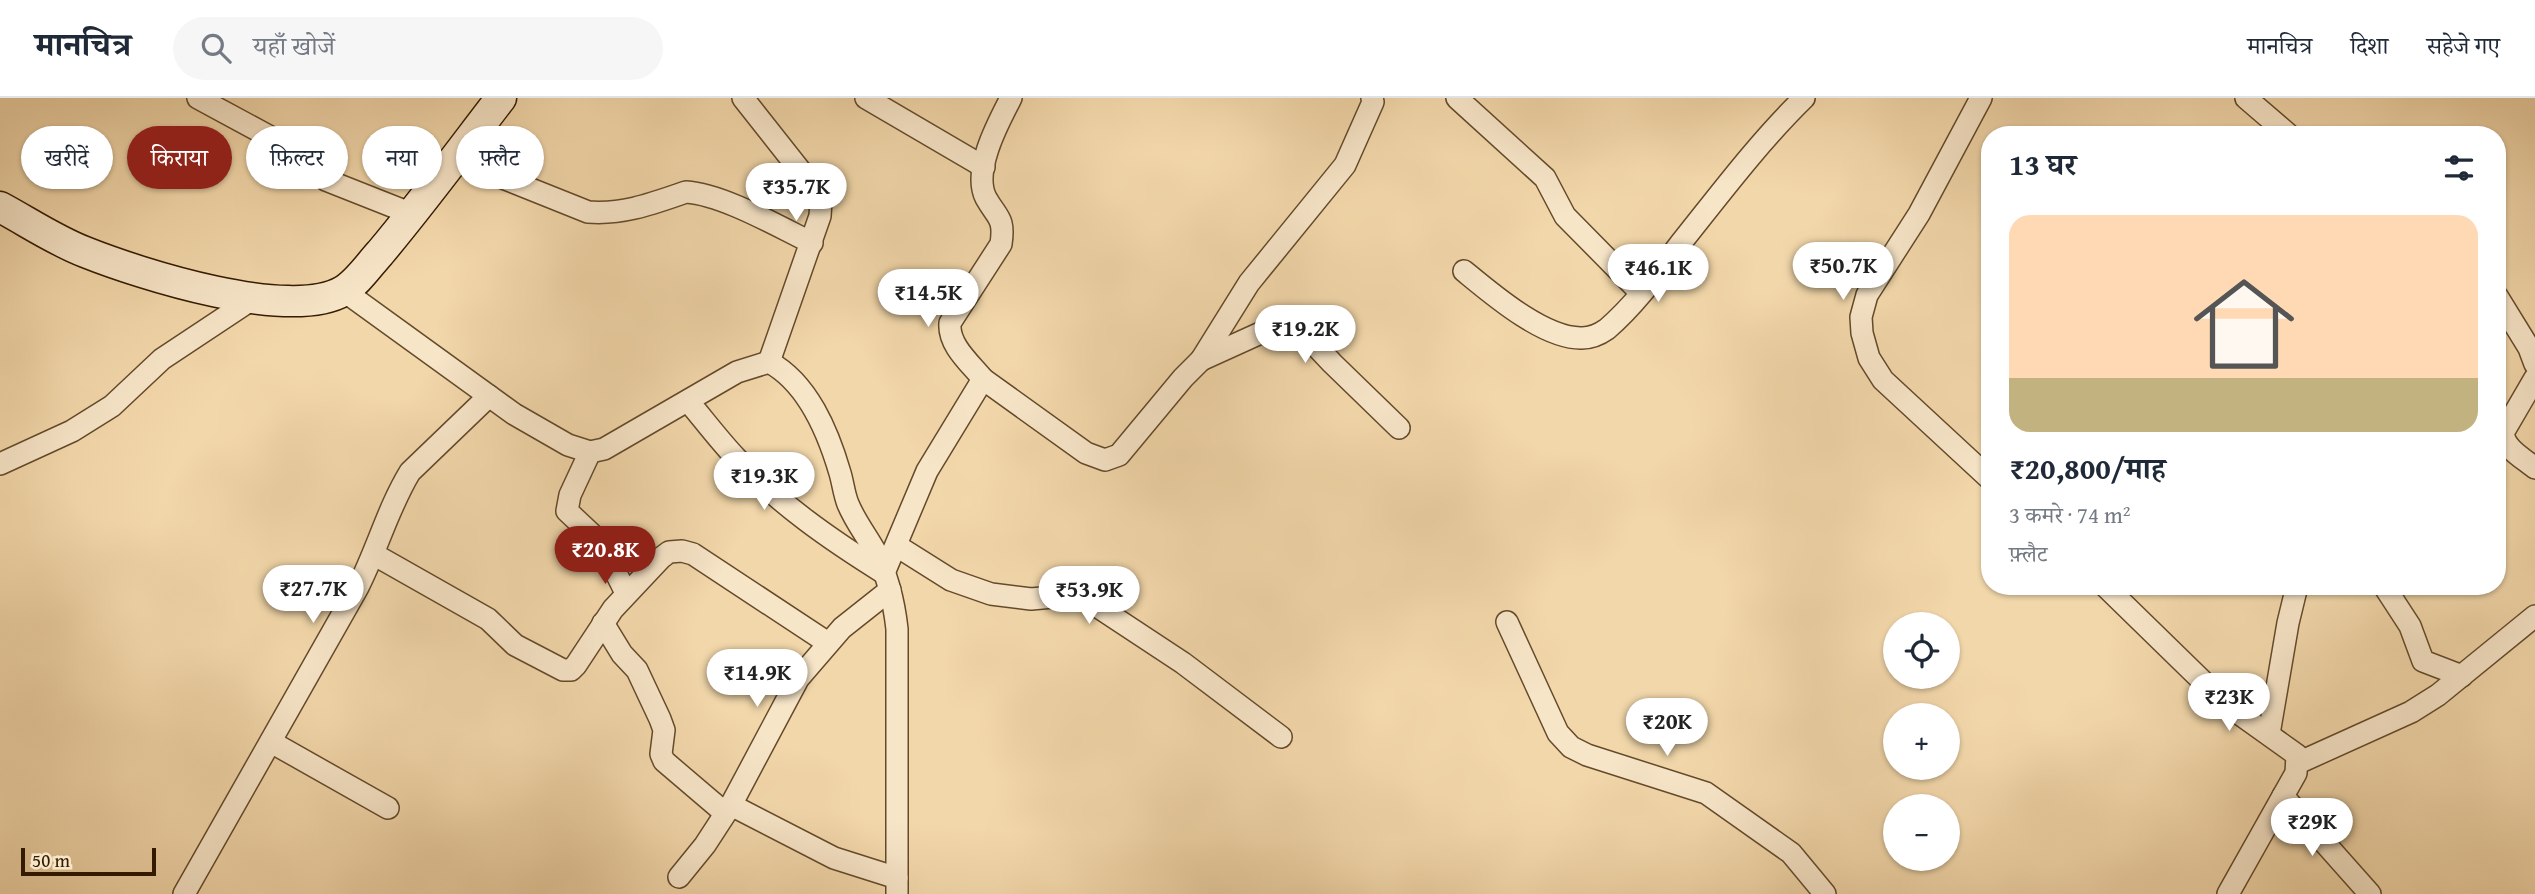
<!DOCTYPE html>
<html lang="hi">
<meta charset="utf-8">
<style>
body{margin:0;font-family:"Gentium Book Plus","Noto Serif Devanagari",serif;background:#f6f6f7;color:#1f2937;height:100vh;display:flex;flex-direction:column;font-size:26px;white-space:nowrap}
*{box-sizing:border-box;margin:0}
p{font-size:23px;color:#747a83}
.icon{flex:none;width:38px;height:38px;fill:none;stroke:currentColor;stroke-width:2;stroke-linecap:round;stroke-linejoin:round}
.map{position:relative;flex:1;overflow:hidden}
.panel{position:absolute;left:1981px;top:28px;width:525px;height:469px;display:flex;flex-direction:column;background:#fff;border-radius:28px;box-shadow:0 2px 5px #0004}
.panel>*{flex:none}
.top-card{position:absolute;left:21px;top:28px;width:665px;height:63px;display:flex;gap:14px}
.tools{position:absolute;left:1883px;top:514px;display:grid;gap:14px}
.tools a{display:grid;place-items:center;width:77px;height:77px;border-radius:50%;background:#fff;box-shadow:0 2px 5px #0004;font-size:35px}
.scale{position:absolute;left:21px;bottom:18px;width:135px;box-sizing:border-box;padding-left:7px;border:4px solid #341b00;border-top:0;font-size:19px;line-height:24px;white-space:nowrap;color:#341b00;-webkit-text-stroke:5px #f7e5c8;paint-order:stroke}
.price{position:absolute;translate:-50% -60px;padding:0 16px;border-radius:24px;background:#fff;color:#222;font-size:23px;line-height:46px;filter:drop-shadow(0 2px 4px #0008)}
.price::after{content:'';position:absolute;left:50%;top:42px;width:21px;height:16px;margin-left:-10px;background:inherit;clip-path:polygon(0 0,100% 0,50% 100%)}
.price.current{background:#8f2418;color:#fff}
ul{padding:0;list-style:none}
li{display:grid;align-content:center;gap:14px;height:371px;padding:0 28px}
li+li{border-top:2px solid #e0e1e3}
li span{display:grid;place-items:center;height:217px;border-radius:21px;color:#555}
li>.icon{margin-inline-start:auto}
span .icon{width:126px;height:126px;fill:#fffc;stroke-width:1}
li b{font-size:30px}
h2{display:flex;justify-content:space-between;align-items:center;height:84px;padding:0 28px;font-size:30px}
.tag{padding:0 24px;border-radius:32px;background:#fff;box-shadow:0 2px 5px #0004;font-size:24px;line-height:63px}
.tag.current{background:#8f2418;color:#fff}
header{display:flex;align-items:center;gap:42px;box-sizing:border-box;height:98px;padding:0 35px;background:#fff;border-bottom:2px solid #e0e1e3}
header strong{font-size:33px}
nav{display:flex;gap:38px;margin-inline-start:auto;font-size:24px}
.search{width:490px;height:63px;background:#f6f6f7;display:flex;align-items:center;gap:18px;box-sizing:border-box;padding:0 24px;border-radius:38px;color:#747a83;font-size:26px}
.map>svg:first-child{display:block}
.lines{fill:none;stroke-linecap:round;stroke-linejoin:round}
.street-casing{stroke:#644a2a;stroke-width:24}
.secondary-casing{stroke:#341b00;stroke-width:33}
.street{stroke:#f7e5c8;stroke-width:21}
.secondary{stroke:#f7e5c8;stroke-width:30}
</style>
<header>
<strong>मानचित्र</strong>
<div class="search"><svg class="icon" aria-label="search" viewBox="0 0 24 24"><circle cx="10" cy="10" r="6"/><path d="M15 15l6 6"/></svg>यहाँ खोजें</div>
<nav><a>मानचित्र</a><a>दिशा</a><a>सहेजे गए</a></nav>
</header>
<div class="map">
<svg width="2535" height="796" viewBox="0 0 2535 796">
<rect width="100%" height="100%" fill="#f2d7aa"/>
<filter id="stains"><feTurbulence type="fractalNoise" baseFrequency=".00286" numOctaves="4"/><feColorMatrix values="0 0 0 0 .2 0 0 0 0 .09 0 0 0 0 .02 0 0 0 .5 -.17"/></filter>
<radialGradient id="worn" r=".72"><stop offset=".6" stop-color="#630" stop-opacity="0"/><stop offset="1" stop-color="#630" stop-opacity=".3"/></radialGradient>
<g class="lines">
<defs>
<g id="street">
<path d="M198 0 274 41 326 82 412 116"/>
<path d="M743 0 814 90 821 103 820 118 769 264"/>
<path d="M866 0 984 69"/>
<path d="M1457 0 1545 80 1565 118 1640 194"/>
<path d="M1981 0 1919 116 1867 197 1861 219 1862 235 1869 260 1883 282 1990 381"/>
<path d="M2246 0 2289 37"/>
<path d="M460 54 498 78 588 114C623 117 654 105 686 94 722 96 779 129 812 145"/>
<path d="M1464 173C1492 196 1544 241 1582 240 1591 240 1600 236 1607 231 1635 207 1658 175 1680 146 1720 96 1758 45 1804 0"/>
<path d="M344 193 514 316 568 347 590 354 604 351 737 274 769 264C808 285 828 334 840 375 843 385 844 396 848 406 855 423 866 437 875 453 888 478 894 504 897 531V796"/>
<path d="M2497 198 2529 250 2535 266"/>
<path d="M1201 262 1276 228 1284 225 1301 232 1332 265 1399 330"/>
<path d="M2535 280 2503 335C2505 351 2523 360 2535 370"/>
<path d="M983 281 1086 355 1105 362 1119 357 1183 280 1201 262 1249 185 1345 67 1373 4 1372 0"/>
<path d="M688 303C704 322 719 342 736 360 779 406 831 442 884 475L927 373 983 281C970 265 948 247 950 225L1001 146C1005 119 997 120 986 100 972 73 998 25 1011 0"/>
<path d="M590 354 570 397 567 413 601 445 626 495"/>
<path d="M0 366 72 333 112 308 162 261 254 200"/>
<path d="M897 448 951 482 991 496 1031 501 1075 497 1089 503 1183 565 1281 639"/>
<path d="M375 457 488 521 515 547 563 572H571L576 567 613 511 661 460 669 454 682 453 693 456 828 545"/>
<path d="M2105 488 2227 607 2297 657 2296 675 2228 796"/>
<path d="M2384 488 2410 528 2423 563 2462 578"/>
<path d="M1507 524 1558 635 1571 649 1587 657 1706 695 1791 755 1825 796"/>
<path d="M603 525 622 556 637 572 660 621 664 632 661 656 664 663 725 715"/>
<path d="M2269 636 2288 525 2297 488"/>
<path d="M271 644 388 710"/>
<path d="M2298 665 2411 614 2438 597 2535 518"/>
<path d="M2283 698 2370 796"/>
<path d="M731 707 834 760 897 780"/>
<path d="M679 779 705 747 731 707 798 581 842 530 890 492"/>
<path d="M184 796 358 489C377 452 388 410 410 374L489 298"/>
</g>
<path id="secondary" d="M0 109C28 124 56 143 85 154 140 176 290 224 343 193 357 185 369 167 380 155 422 105 461 52 501 0"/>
</defs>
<use href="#street" class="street-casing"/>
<use href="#secondary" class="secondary-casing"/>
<use href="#street" class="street"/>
<use href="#secondary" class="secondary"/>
</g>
<rect width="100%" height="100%" filter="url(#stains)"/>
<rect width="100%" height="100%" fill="url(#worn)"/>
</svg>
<div class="tools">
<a><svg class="icon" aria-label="locate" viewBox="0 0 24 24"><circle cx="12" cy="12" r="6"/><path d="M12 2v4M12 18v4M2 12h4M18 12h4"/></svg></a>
<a>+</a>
<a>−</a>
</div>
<div class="scale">50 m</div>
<b class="price" style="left:796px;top:125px">₹35.7K</b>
<b class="price" style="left:1843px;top:204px">₹50.7K</b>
<b class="price" style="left:1658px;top:206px">₹46.1K</b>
<b class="price" style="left:928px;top:231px">₹14.5K</b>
<b class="price" style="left:1305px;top:267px">₹19.2K</b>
<b class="price" style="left:764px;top:414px">₹19.3K</b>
<b class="price current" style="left:605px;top:488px">₹20.8K</b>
<b class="price" style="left:313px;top:527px">₹27.7K</b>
<b class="price" style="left:1089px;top:528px">₹53.9K</b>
<b class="price" style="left:757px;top:611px">₹14.9K</b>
<b class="price" style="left:2229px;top:635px">₹23K</b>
<b class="price" style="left:1667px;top:660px">₹20K</b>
<b class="price" style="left:2312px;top:760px">₹29K</b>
<div class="top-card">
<a class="tag">खरीदें</a>
<a class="tag current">किराया</a>
<a class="tag">फ़िल्टर</a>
<a class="tag">नया</a>
<a class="tag">फ़्लैट</a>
</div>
<section class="panel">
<h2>13 घर<svg class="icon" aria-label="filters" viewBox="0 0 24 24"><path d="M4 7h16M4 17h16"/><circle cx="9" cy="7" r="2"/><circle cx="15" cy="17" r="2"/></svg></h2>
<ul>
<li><span style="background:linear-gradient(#ffd9b3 75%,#c2b280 0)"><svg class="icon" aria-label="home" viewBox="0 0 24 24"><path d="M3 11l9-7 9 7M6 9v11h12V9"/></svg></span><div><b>₹20,800/माह</b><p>3 कमरे · 74 m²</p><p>फ़्लैट</p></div></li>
</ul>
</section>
</div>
